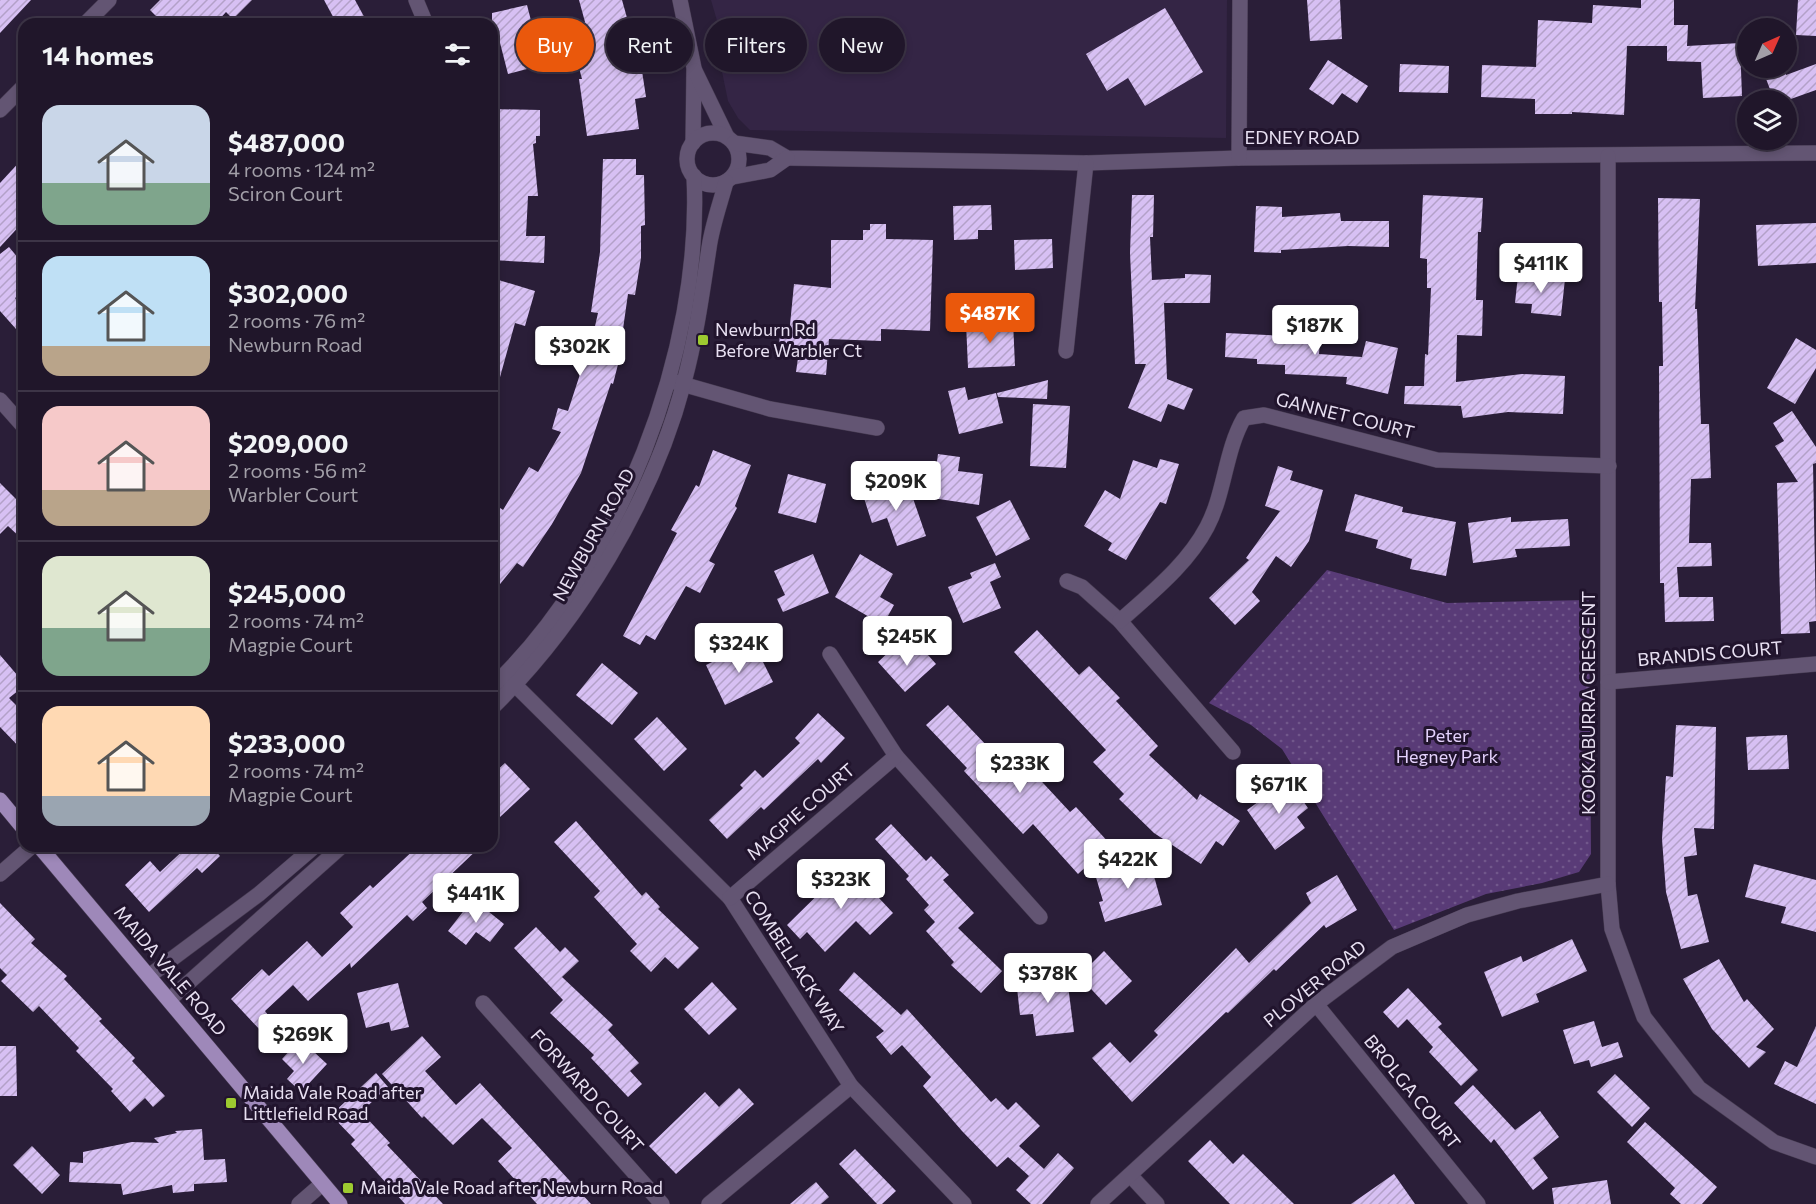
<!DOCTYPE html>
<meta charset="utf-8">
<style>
body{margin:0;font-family:Commissioner,sans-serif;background:#281f32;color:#f1f3f6;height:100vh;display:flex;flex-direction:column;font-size:22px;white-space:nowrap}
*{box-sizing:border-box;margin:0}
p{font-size:20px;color:#a29fa8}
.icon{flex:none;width:33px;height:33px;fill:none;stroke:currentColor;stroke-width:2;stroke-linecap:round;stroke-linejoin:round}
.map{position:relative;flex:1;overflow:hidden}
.sheet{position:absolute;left:18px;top:18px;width:480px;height:834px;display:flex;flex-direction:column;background:#20162a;border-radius:18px;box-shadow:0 3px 9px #0003,0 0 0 2px #3d3547}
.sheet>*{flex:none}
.hud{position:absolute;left:516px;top:18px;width:570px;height:54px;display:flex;gap:12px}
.needle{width:39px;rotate:45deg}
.tools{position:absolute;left:1737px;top:18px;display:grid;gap:12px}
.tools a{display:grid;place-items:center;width:60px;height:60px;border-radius:50%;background:#20162a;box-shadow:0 3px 9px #0003,0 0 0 2px #3d3547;font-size:30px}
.price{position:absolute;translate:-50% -51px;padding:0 14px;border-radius:6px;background:#fff;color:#222;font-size:20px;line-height:39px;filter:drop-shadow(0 2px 3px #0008)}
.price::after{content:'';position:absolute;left:50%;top:36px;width:18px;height:14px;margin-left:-9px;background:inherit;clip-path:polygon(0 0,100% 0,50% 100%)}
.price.active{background:#ea580c;color:#fff}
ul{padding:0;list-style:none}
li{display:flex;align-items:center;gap:18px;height:150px;padding:0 24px}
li+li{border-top:2px solid #3d3547}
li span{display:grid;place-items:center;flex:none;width:168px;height:120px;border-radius:18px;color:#555}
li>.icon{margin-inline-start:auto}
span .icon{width:72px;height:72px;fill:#fffc;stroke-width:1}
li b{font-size:26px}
h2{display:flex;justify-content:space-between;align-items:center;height:72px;padding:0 24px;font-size:26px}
.chip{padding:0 21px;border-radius:27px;background:#20162a;box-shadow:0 3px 9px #0003,0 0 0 2px #3d3547;font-size:21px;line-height:54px}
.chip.active{background:#ea580c;color:#fff}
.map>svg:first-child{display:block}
.built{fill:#342545}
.park{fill:url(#park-dots)}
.building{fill:url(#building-hatch)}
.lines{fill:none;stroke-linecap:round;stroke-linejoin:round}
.minor-casing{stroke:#463b51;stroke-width:16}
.major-casing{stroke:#463b51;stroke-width:16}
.minor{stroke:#635573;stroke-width:15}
.major{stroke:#9e88b9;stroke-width:15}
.poi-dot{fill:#9dca30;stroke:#21142d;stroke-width:2}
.labels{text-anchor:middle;stroke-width:6;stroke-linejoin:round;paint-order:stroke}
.street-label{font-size:18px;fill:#e8e0f2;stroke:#21142d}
.poi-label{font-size:18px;fill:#e8e0f2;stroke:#21142d;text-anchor:start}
.park-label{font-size:18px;fill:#e4d1fc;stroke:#21142d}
</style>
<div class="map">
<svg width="1816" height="1204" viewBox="0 0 1816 1204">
<defs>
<pattern id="park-dots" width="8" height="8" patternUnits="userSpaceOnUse" patternTransform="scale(1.5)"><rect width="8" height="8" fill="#593b77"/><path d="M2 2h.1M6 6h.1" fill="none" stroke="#71578b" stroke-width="1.8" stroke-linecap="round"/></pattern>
<pattern id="building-hatch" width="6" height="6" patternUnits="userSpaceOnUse" patternTransform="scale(1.5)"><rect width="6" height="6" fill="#d7c0f3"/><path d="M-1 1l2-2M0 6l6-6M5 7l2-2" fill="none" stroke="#b3a1c8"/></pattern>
</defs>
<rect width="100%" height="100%" fill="#2a1e38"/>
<path class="built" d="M711 0H1227L1226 138 750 130 738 118 728 101 719 57 722 38Z"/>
<path class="park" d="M1327 570 1447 603 1589 600 1591 854 1579 872 1542 883 1486 894 1394 930 1282 749 1251 725 1209 703Z"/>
<g class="building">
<path d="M0 0H31L0 33Z"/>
<path d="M160 0H252L233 19 226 12 215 24H149L156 16 150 10Z"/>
<path d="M324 0H355L368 24H337Z"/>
<path d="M579 0H622L642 71 646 97 635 99 639 129 587 136 579 79H582L568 27 585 22Z"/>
<path d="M1307 0H1340L1342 39 1310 41Z"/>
<path d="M1641 0H1674V25H1688L1687 46 1740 43 1742 96 1703 98 1701 62 1667 61V46H1627L1624 115 1572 112V114H1535V99L1481 97 1482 65 1536 67 1538 20 1592 23 1593 5 1641 8Z"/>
<path d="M1798 0H1816V36L1796 35Z"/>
<path d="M527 5 536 40 521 44 527 69 508 74 499 39 492 41V13Z"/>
<path d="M1165 8 1203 72 1145 106 1128 78 1107 91 1086 54Z"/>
<path d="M1328 60 1368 86 1357 103 1342 93 1333 105 1309 89Z"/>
<path d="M1400 64 1449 66 1448 93 1399 92Z"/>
<path d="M1816 64V90L1788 100H1774L1762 68H1783L1786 75Z"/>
<path d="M492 109 540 110V136H536V143L533 144 538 196H528L526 236H545L544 263 492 260Z"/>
<path d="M24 157V221L0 247V183Z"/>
<path d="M603 159H636V175H644L645 225 641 226V258L635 295 628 294 622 336 625 337 613 384 611 383 581 473 552 524 523 567 517 563 492 594V502L503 510 529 467 538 472 561 432 552 429 558 408 568 411 583 365 570 362 574 344 590 348 598 313 591 312 600 252Z"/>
<path d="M1132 195H1154L1153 237H1150L1152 280 1185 278V274L1211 275 1210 303H1164L1167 379 1193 389 1184 410 1168 404 1161 422 1128 408 1146 364H1135L1130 253Z"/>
<path d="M1423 195 1483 198 1481 232H1478L1476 300H1483L1482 336 1457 335 1456 382 1522 374 1565 376 1563 414 1508 412 1463 418 1461 406 1404 404 1405 386H1424L1425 354 1428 355 1431 288H1427V259L1420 258Z"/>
<path d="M1658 198 1700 199 1695 309H1697L1701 424H1709L1711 478 1691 479 1689 543H1711L1712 566 1677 567 1679 597H1713L1714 621 1665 622 1664 583H1660L1659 366H1663L1662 302H1659Z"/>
<path d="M991 205 992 230H978V239L954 240 953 206Z"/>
<path d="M1256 206 1282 207V217L1340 213 1341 221H1389V247L1348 246 1281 250V253L1254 252Z"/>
<path d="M1816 223V263L1758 266 1756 225Z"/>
<path d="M870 224H886V239L933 240 930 331 881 329V341L829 339 826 375 796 372 798 358 778 356 780 334 789 335 794 284 831 288V240H863V230H870Z"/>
<path d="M1052 239 1053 268 1015 270 1014 240Z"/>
<path d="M9 247 24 265V291L15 298 24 309V338L0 311V254Z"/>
<path d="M1518 275 1565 279 1561 316 1531 313 1532 304 1515 303Z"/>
<path d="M492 278 535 291 525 326 515 323 497 388 492 387Z"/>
<path d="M1288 314 1312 315 1310 337 1320 338 1319 354 1362 357 1366 341 1398 348 1388 394 1346 384 1347 377 1285 374V365L1257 364V359L1225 357 1226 333 1287 336Z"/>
<path d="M1013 321 1015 366 968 368 966 323Z"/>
<path d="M1796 338 1816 350V368L1795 404 1767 388Z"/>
<path d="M1048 380 1047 399 998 397 997 393Z"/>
<path d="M965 387 968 400 996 393 1003 423 959 434 948 391Z"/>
<path d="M1033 404 1070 406 1066 468 1030 466Z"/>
<path d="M1792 411 1816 447V463L1813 464 1816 621 1809 622 1810 633 1781 634 1777 483 1798 482 1775 446 1784 441 1773 423Z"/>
<path d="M713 450 751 465 735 506 737 508 709 561 715 564 700 593 686 586 655 640 646 635 640 645 623 636 677 533 671 530 696 485 699 487Z"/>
<path d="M938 454 960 457 958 471 983 474 979 505 932 498Z"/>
<path d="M1160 459 1179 464 1166 504 1160 502 1126 560 1108 550 1112 543 1084 526 1105 490 1120 499 1133 460 1157 468Z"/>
<path d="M1278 466 1293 471 1290 480 1323 490 1309 541 1291 567 1276 556 1252 592 1260 601 1235 625 1209 598 1249 560 1246 558 1280 511 1265 506Z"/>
<path d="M788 474 826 484 816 523 778 513Z"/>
<path d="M907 481 926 536 897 546 887 518 872 523 863 495Z"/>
<path d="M0 483 24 507V541L8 526 0 534Z"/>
<path d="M1355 494 1403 507 1402 512 1456 522 1446 576 1410 569 1412 559 1376 548 1378 540 1345 531Z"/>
<path d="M1010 500 1030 539 996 556 976 517Z"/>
<path d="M1511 517V522L1568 519 1570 546 1515 549 1517 557 1473 563 1468 523Z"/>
<path d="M813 554 829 593 783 612 777 599 785 595 774 571Z"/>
<path d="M860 554 893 574 880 597 894 605 883 625 835 597Z"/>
<path d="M995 563 1001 577 990 582 1001 608 963 623 948 587 972 578 970 573Z"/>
<path d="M1037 630 1079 675 1089 666 1120 698 1116 701 1158 746 1149 755 1197 800 1200 794 1240 821 1223 846 1216 841 1201 864 1154 833 1119 799 1124 794 1093 762 1106 750 1014 652Z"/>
<path d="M753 642 773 682 725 705 706 665Z"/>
<path d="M920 646 936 664 905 692 878 662 893 648 905 660Z"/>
<path d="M0 655 24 683V686L9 698 24 713V752L0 727Z"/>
<path d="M602 663 638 693 612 725 576 695Z"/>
<path d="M948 705 989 748 994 744 1024 777 1031 770 1070 812 1076 807 1111 845 1078 874 1033 824 1023 834 964 771 967 768 926 725Z"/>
<path d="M818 713 845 738 821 763 818 759 764 810 761 807 727 839 709 820 743 788 740 785 755 770 763 778 800 743 795 738Z"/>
<path d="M657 717 687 749 664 771 634 739Z"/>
<path d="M1676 725 1716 727 1714 829 1694 828 1697 855 1684 857 1688 896 1697 894 1709 942 1681 949 1666 892 1662 839 1666 776 1673 777Z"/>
<path d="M1787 735 1789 769 1748 770 1746 737Z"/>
<path d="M505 763 530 789 500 817 492 808V775Z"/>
<path d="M1288 780 1308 808 1297 817 1305 828 1275 850 1247 810Z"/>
<path d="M576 821 642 896 646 892 660 907 658 909 699 948 678 969 665 957 651 972 630 951 637 944 594 897 600 891 554 842Z"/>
<path d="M891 824 926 861 931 856 949 875 943 880 974 913 958 928 1002 971 981 993 951 965 954 962 926 931 935 922 924 910 929 905 906 879 909 876 875 839Z"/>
<path d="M188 846H211L220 856 202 873 197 868 149 912 125 885 150 861 160 872Z"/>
<path d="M418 846H481L422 902 427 908 413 921 407 915 351 968 350 963 308 1001 293 985 265 1011 271 1019 260 1030 231 999 262 969 269 976 307 941 322 957 353 927 340 913 370 885 373 888Z"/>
<path d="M1149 858 1162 905 1105 922 1099 902 1103 901 1095 874Z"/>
<path d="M1754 864 1816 880V932L1781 923 1786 907 1745 897Z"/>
<path d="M848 865 893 913 870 935 856 921 825 952 807 932 800 939 787 925Z"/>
<path d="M1337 875 1357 910 1326 928 1324 925 1276 971 1274 969 1228 1013 1226 1012 1132 1102 1092 1058 1110 1042 1130 1063 1158 1035 1154 1031 1236 948 1249 963 1311 903 1306 893Z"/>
<path d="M473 899 504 924 490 942 476 932 466 945 448 931Z"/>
<path d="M0 903 35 939 31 943 67 976 64 979 102 1019 99 1021 135 1058 132 1061 165 1096 153 1107 145 1098 130 1112 111 1091 113 1089 76 1051 79 1048 39 1006 33 1012 1 981 7 975 0 968Z"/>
<path d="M536 927 560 952 565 947 579 961 562 977 613 1025 608 1030 639 1063 630 1071 642 1084 628 1097 591 1058 594 1055 550 1013 563 1000 514 948Z"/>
<path d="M1572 939 1587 971 1536 994 1539 1002 1502 1017 1484 972 1521 956 1523 962Z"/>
<path d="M1104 951 1132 981 1106 1005 1079 976Z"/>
<path d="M1719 959 1744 1002 1747 999 1774 1029 1756 1047 1766 1052 1749 1068 1712 1029 1683 979Z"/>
<path d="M1066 970 1074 1032 1036 1036 1033 1014 1020 1015 1017 988 1041 985 1039 974Z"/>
<path d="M854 972 901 1015 907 1009 991 1102 996 1098 1008 1110 1016 1102 1040 1126 1019 1146 1044 1169 1058 1153 1074 1168 1042 1204H1031L1016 1190 1029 1176 1008 1157 997 1167 962 1131 923 1086 931 1077 902 1045 891 1055 876 1037 884 1031 839 990Z"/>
<path d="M712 982 737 1009 709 1035 684 1009Z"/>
<path d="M398 983 409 1027 391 1031 389 1022 366 1028 357 993Z"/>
<path d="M1408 988 1442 1024 1438 1027 1478 1070 1461 1086 1429 1052 1433 1047 1407 1019 1398 1028 1383 1012Z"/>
<path d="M1594 1021 1602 1047 1618 1042 1623 1057 1591 1067 1589 1060 1574 1064 1563 1030Z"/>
<path d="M1816 1026V1104L1774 1084 1785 1061 1797 1067Z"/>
<path d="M422 1036 441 1057 425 1071 456 1105 480 1083 591 1204H537L498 1161 512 1148 482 1118 453 1145 424 1116 422 1118 382 1074Z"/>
<path d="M300 1039 327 1064 301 1092 287 1079 294 1071 282 1059Z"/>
<path d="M0 1046H16L17 1096H0Z"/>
<path d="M376 1073 388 1087 361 1112 390 1143 387 1145 443 1204H405L351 1144 355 1140 331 1115Z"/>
<path d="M1615 1074 1650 1108 1632 1127 1597 1092Z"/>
<path d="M1473 1085 1515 1130 1540 1111 1559 1137 1533 1158 1548 1178 1533 1190 1494 1139 1491 1143 1454 1103Z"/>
<path d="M739 1088 754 1104 676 1174 649 1146 705 1092 719 1107Z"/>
<path d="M1645 1122 1717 1187 1702 1204H1681L1670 1194 1675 1188 1627 1142Z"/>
<path d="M202 1129 204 1160 225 1159 227 1182 194 1184V1191L173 1193 172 1185 123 1195 121 1184 69 1182 70 1162 83 1163V1152L132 1142 159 1143 154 1138 177 1133 175 1131Z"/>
<path d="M1210 1140 1233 1164 1243 1154 1294 1204H1230L1188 1161Z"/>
<path d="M32 1146 60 1175 42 1194 13 1165Z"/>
<path d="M855 1149 896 1191 882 1204H877L839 1164Z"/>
<path d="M1394 1174 1415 1204H1351Z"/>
<path d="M1607 1180 1611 1204H1554L1552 1188Z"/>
<path d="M816 1182 829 1197 821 1204H790Z"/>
</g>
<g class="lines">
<defs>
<g id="minor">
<path d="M416 0 426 24"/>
<path d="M680 0 694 68 693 143"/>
<path d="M85 24 109 0"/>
<path d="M695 71 727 137"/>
<path d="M0 110 24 86"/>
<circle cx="713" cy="159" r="26"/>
<path d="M734 143 770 148 787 158 1086 163 1239 158 1816 153"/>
<path d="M1608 156V884L1612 929 1644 1017 1699 1088 1774 1142 1816 1157"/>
<path d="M1239 158 1240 0"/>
<path d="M733 177 770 170 787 158"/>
<path d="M1066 351 1086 163"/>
<path d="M675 382 770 409 877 428"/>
<path d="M0 400 24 427"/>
<path d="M1067 581 1082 587 1120 621 1233 752"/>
<path d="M1120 621C1151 593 1187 565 1207 527 1225 493 1225 451 1244 418L1264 415 1437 460 1609 466"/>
<path d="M830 654 896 756 1040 917"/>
<path d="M505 675 730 898 851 1086 964 1204"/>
<path d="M1608 682 1816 664"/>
<path d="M492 687C619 566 703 351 694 176"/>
<path d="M492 708C579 623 653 500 684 382 696 338 702 294 709 248 712 226 720 204 726 182"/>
<path d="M0 874 32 846"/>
<path d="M730 898 896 756"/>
<path d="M149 976 259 894 315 846"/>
<path d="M169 1000 342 846"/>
<path d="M483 1003 662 1204"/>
<path d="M1316 1004 1478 1204"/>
<path d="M1130 1175 1157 1204"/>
<path d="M299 1204 322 1184"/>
<path d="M709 1204 851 1086"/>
<path d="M1098 1204 1316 1004 1392 947 1467 915 1518 901 1608 884"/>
</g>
<g id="major">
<path d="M0 800 24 829"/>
<path d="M39 846 340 1204"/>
</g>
</defs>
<use href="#minor" class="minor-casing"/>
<use href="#major" class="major-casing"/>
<use href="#minor" class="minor"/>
<use href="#major" class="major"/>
</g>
<g class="poi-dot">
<rect x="697" y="334" width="12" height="12" rx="3"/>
<rect x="225" y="1097" width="12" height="12" rx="3"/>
<rect x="342" y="1182" width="12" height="12" rx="3"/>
</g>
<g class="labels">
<g class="street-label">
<text x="1302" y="144">EDNEY ROAD</text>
<text transform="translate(1345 416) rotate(14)" y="6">GANNET COURT</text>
<text transform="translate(594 535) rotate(-61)" y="6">NEWBURN ROAD</text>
<text transform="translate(1710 654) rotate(-5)" y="6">BRANDIS COURT</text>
<text transform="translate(1589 703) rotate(-90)" y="6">KOOKABURRA CRESCENT</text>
<text transform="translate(801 812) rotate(-41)" y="6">MAGPIE COURT</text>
<text transform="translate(794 962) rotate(57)" y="6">COMBELLACK WAY</text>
<text transform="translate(170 971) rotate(50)" y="6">MAIDA VALE ROAD</text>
<text transform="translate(1315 984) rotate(-39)" y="6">PLOVER ROAD</text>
<text transform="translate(587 1091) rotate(48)" y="6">FORWARD COURT</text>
<text transform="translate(1412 1092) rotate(51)" y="6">BROLGA COURT</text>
</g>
<g class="poi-label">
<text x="715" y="336">Newburn Rd<tspan x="715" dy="21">Before Warbler Ct</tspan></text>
<text x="243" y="1099">Maida Vale Road after<tspan x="243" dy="21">Littlefield Road</tspan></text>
<text x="360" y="1194">Maida Vale Road after Newburn Road</text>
</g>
<g class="park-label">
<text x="1447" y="742">Peter<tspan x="1447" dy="21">Hegney Park</tspan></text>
</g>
</g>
</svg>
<div class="tools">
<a><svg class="needle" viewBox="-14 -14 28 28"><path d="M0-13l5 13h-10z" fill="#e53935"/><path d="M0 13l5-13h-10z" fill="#a29fa8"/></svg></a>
<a><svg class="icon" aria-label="layers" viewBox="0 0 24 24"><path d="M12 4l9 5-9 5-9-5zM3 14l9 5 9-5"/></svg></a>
</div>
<b class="price" style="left:1541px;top:294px">$411K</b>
<b class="price active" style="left:990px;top:344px">$487K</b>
<b class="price" style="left:1315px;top:356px">$187K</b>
<b class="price" style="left:580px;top:377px">$302K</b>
<b class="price" style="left:896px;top:512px">$209K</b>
<b class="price" style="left:907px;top:667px">$245K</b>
<b class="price" style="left:739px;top:674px">$324K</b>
<b class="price" style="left:1020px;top:794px">$233K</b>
<b class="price" style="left:1279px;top:815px">$671K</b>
<b class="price" style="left:1128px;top:890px">$422K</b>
<b class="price" style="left:841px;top:910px">$323K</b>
<b class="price" style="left:476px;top:924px">$441K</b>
<b class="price" style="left:1048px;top:1004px">$378K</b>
<b class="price" style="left:303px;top:1065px">$269K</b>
<div class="hud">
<a class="chip active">Buy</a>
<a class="chip">Rent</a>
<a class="chip">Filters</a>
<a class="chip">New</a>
</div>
<section class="sheet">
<h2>14 homes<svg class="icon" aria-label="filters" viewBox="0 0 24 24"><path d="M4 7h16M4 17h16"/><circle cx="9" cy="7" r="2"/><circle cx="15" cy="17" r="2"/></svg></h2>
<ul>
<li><span style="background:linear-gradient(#c9d6e8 65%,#7fa58c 0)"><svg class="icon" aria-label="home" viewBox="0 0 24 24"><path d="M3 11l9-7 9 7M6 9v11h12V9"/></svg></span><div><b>$487,000</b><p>4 rooms · 124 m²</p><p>Sciron Court</p></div></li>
<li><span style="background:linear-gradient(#bfe0f5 75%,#b9a48a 0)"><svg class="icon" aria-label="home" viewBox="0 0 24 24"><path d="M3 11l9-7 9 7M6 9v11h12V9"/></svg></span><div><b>$302,000</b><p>2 rooms · 76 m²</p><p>Newburn Road</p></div></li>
<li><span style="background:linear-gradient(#f6c9c9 70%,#b9a48a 0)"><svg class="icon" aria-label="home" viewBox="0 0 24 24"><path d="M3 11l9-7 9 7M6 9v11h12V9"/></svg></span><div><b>$209,000</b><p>2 rooms · 56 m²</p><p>Warbler Court</p></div></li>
<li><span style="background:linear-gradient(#dfe7d0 60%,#7fa58c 0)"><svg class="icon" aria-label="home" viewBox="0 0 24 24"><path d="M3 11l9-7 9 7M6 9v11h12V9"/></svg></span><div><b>$245,000</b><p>2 rooms · 74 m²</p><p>Magpie Court</p></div></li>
<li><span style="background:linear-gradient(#ffd9b3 75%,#9aa5b1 0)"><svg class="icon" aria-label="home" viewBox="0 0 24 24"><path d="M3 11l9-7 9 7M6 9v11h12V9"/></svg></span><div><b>$233,000</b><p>2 rooms · 74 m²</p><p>Magpie Court</p></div></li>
</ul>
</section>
</div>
